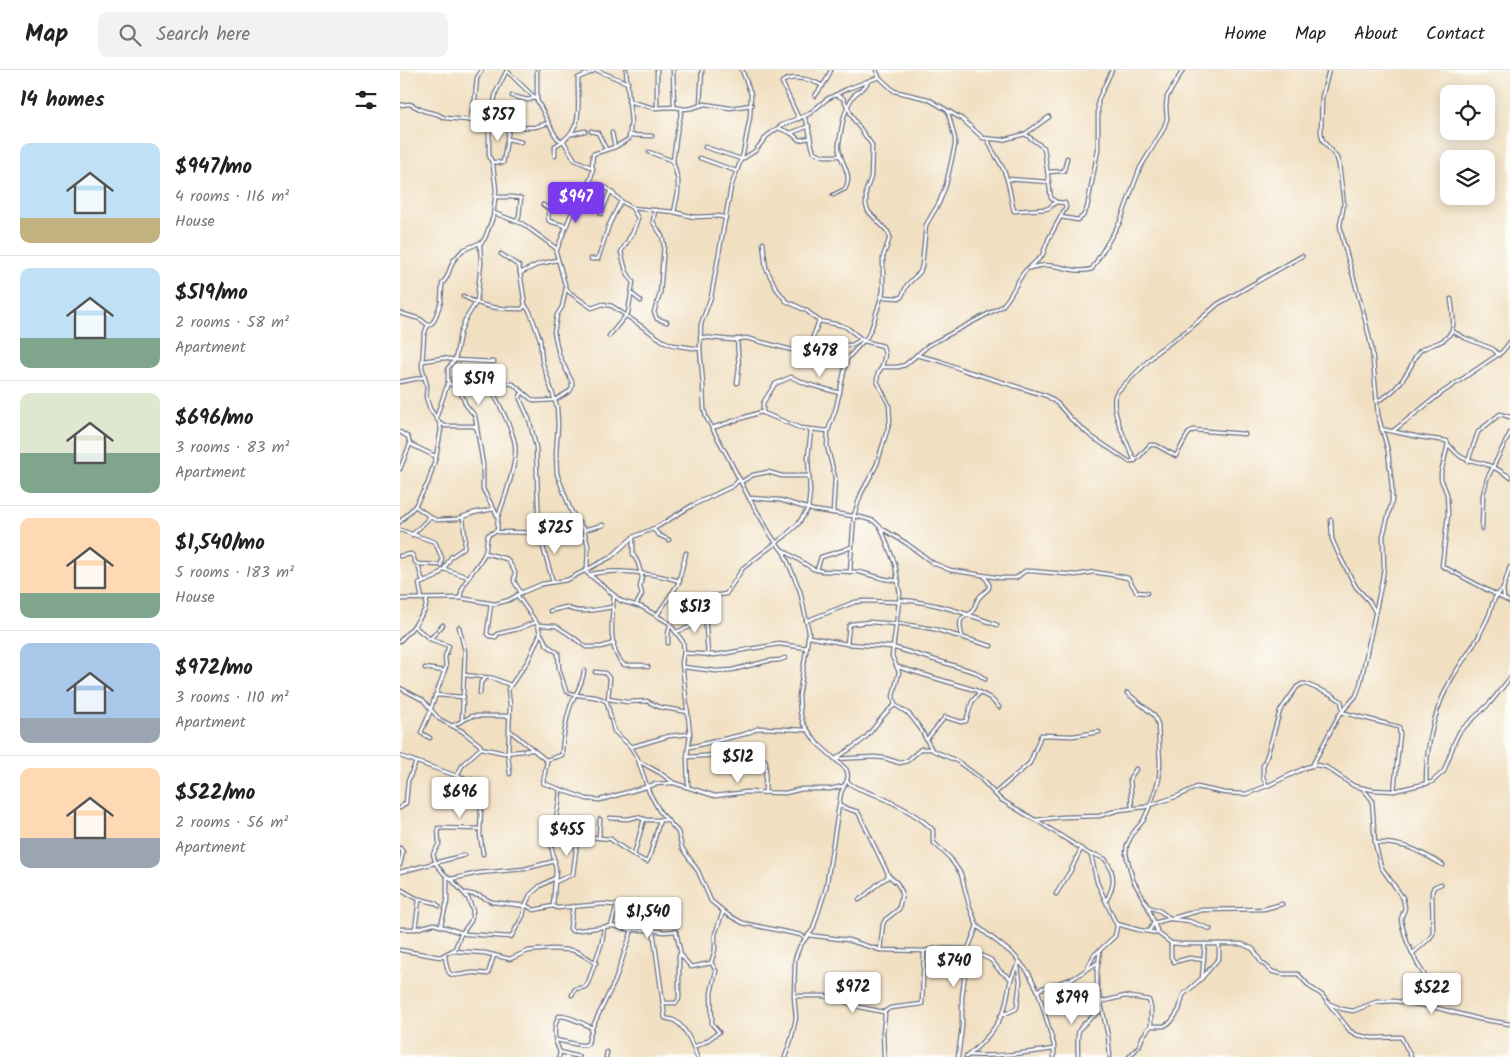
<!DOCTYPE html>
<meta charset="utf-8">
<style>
body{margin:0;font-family:Kalam,sans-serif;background:#f2f2f2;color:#222;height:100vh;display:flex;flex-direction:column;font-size:19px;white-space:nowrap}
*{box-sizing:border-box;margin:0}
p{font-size:16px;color:#767676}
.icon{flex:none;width:28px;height:28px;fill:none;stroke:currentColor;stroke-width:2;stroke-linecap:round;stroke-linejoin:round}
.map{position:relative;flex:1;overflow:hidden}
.details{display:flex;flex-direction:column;background:#fff;width:400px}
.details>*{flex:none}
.controls{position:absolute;left:1040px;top:15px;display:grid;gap:10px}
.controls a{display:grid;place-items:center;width:55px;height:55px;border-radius:10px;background:#fff;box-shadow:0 2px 12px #0003;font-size:25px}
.price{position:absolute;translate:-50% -42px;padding:0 11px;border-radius:5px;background:#fff;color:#222;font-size:16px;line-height:32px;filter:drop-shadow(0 1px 2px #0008)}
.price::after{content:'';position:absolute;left:50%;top:30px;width:15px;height:11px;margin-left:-8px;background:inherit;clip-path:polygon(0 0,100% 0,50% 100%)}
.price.active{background:#7c3aed;color:#fff}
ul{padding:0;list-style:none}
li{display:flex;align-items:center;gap:15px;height:125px;padding:0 20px}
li+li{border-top:1px solid #e0e0e0}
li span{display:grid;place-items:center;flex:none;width:140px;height:100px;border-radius:10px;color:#555}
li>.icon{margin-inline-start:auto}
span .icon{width:60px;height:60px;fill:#fffc;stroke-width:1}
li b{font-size:21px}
h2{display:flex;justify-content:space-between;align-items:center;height:60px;padding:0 20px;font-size:21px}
header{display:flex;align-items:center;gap:30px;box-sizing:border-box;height:70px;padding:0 25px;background:#fff;border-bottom:1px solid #e0e0e0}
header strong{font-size:24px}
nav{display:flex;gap:28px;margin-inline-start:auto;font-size:18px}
.search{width:350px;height:45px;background:#f2f2f2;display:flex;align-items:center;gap:12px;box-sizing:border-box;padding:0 18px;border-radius:10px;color:#767676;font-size:19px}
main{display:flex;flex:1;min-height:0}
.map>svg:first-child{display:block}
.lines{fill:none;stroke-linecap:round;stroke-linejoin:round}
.street-casing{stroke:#666d81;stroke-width:5}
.street{stroke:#fff;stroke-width:2.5}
</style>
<header>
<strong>Map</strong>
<div class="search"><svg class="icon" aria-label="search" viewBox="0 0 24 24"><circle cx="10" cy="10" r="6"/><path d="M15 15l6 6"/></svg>Search here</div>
<nav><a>Home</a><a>Map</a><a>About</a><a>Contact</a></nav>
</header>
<main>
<section class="details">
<h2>14 homes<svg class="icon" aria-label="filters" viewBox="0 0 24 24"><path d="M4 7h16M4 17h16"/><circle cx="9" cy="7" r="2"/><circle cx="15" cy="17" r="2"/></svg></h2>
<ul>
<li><span style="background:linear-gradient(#bfe0f5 75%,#c2b280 0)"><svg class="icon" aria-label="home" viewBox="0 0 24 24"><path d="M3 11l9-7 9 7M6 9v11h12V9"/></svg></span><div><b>$947/mo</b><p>4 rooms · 116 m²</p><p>House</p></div></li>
<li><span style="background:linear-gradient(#bfe0f5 70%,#7fa58c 0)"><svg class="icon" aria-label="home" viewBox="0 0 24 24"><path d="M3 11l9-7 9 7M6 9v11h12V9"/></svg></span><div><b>$519/mo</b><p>2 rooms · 58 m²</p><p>Apartment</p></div></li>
<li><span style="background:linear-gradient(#dfe7d0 60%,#7fa58c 0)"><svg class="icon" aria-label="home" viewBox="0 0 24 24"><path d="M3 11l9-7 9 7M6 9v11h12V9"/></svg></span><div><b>$696/mo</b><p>3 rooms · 83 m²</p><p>Apartment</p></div></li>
<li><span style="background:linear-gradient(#ffd9b3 75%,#7fa58c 0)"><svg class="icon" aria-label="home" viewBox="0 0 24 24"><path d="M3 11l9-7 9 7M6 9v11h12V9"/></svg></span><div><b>$1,540/mo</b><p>5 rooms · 183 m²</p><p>House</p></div></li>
<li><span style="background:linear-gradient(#a9c7e8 75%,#9aa5b1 0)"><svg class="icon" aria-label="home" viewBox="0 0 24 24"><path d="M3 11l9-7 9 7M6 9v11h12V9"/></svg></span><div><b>$972/mo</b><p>3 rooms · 110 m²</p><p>Apartment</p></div></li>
<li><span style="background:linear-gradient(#ffd9b3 70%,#9aa5b1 0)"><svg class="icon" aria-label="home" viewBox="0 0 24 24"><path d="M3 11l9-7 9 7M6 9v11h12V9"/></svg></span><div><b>$522/mo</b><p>2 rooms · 56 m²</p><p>Apartment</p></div></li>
</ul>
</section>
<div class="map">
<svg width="1110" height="987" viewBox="0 0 1110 987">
<rect width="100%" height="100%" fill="#fdfcf7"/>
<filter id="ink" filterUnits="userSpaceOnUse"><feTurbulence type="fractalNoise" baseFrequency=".02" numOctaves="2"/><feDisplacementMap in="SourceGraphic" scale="10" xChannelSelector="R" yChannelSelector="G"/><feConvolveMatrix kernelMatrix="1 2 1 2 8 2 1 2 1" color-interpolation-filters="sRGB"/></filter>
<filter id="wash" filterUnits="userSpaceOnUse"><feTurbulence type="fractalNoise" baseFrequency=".0096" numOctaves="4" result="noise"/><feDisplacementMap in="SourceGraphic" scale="20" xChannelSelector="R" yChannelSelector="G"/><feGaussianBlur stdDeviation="1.12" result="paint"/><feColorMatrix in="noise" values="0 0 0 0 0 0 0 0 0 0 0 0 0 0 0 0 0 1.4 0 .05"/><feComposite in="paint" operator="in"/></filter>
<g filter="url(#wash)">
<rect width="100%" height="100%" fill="#f1dfc1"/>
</g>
<g filter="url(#ink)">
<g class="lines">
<defs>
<g id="street">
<path d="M196 0 228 13"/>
<path d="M273 0 274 37"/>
<path d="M342 0 351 24 350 47 343 84 331 117 311 227 301 254 300 279 303 314 304 339 306 347 328 387 349 428 372 467 384 483 400 521 409 562 399 626 400 642 403 653 416 672 446 699C451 708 444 715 441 723L426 818 413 859 400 876 395 889 394 926 396 948 391 970 385 987"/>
<path d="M476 0 479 7 494 21 528 29 562 49 583 68 602 70 625 64 644 78 651 128 656 132 665 133 666 137 649 168 642 186 630 197"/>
<path d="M107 1 137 30 155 65 158 69 164 72 175 90 193 98 191 108 172 142 156 182 166 218 169 222 192 238 203 234 212 236 263 271 273 275 300 279"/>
<path d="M112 26 128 30 134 28"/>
<path d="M415 26 427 9 431 0"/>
<path d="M137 30V0"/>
<path d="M228 31 254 38 274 37 285 39 292 38 305 34 330 38 352 35"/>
<path d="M0 35 10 34 24 41 37 44 45 48 67 50 109 58 135 57 149 53"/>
<path d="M300 35 302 0"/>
<path d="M257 38V0"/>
<path d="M404 47C411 57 409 71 414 82L424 86H441"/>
<path d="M399 49 382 12C393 4 412 10 423 16"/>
<path d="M70 50 75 29 77 8 82 0"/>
<path d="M378 58 391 63 399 70 410 68"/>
<path d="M191 61 198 63 206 79"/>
<path d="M212 63 215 77"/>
<path d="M391 63 409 56"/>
<path d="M172 64 185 61"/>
<path d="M625 64 649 47"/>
<path d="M229 65 252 66"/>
<path d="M108 69 121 72"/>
<path d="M588 69C591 82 600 90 604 101 610 114 610 128 614 141L646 139 649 138 656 132"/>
<path d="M305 77 341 89"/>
<path d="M249 82 273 91"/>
<path d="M155 86V76C186 59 177 37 178 8L196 0"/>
<path d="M300 88 336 101"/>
<path d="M341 90 355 81 367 66 382 55 409 44 427 29 447 19 479 7"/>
<path d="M93 92 103 93 109 58"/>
<path d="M192 97 193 84 215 77 229 69 231 52 226 0"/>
<path d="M648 102 664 101 667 88"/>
<path d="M608 109 649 112"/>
<path d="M189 111 207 118 221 131 232 138 274 142 294 147 319 146 326 148"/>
<path d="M160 117 163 123V127L178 132"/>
<path d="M433 125 445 119C455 103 436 89 439 73 442 57 443 42 452 28 457 19 463 23 468 11"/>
<path d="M96 127H111L121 128 119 146 117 151"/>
<path d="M143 135 149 139 148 148 149 151 166 156"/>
<path d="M255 140 253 152 262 166 264 175 260 224 254 242 257 249 267 252"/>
<path d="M274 142 278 123V110L273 91 277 62 282 39"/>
<path d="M94 143 123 154 157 179"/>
<path d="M201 144 210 122"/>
<path d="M661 147 678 150 683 146 687 138 698 80V30L712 0"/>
<path d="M363 173 366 198 376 218 386 231 407 241 419 251 440 255 446 257 464 271 483 276 485 285 482 297"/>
<path d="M101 184 119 196 125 235 130 242 140 269 142 291 157 337 158 355 156 384 157 404 171 441 184 460 188 476 187 499"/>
<path d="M191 189H198L209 155 221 131"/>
<path d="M120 203 139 194 157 190"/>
<path d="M232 224 241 231"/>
<path d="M63 226C84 238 98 239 122 239L125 235"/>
<path d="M481 227 501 228 507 215 520 202 522 196 526 155 539 133 546 115 555 75V69L548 42"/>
<path d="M0 243 20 249 28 255"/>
<path d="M1052 261 1065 268 1093 279 1099 285"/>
<path d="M209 266 228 243 233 212 226 201 221 182 233 162 238 148 232 138"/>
<path d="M300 267 333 270 346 268 400 282 413 279 430 280 441 275H452L460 270"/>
<path d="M337 269 339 297 337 313"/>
<path d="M411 280V272L419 251"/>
<path d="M516 285 540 291 563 300 647 326 658 334 671 349 692 367 730 392 738 388 750 375H756L776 386 788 364 793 360 845 364"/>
<path d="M23 291 43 288 55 290 94 292"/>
<path d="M0 312 25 307"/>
<path d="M48 313 69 322 82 319 92 312 113 314 131 329 136 331 155 330 170 321 172 317V312L159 285 154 262 157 245 162 237 166 218"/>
<path d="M89 315C97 330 113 358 115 375 118 392 104 430 98 447"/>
<path d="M59 319 66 335 75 346 77 358"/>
<path d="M123 322 120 326V329L129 349 136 377 139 463 153 512"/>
<path d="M976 331C992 326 1003 311 1011 296 1013 291 1016 284 1021 280 1032 273 1046 274 1052 260 1055 252 1052 237 1051 229"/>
<path d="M363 343V333L375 314 391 307 407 314 440 323"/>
<path d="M36 348 48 313V298L55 290 60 264 65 250 77 231 81 193 80 174"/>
<path d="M41 354 45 356H74L77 359 83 394V419L98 447 97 462 150 463 165 468 185 467"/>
<path d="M312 358 361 342 400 358 428 361"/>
<path d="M981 359 1019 367 1047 371 1048 374 1041 403V409L1047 424 1048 445 1042 496 1110 532"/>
<path d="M993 361 1040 324 1102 282 1110 272"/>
<path d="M0 362 8 367 10 374 35 386"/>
<path d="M1048 374C1065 394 1064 387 1085 394 1095 397 1102 402 1110 407"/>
<path d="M735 391C728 375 707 336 717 322L758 281 788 260 818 234 902 186"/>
<path d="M1068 391 1078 362 1100 344 1110 347"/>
<path d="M0 399 10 374"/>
<path d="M341 412 353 405 368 402 382 406H409"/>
<path d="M349 428 380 430 413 440 460 447 474 451 481 458 495 494 500 524 492 586 499 602 493 626 495 635 509 644 514 650 520 658 532 680 557 691 580 708 600 729 635 750 662 747 699 746 719 740 745 737 778 726 797 717 825 723 846 724 867 716 907 697 916 695 926 697 954 716 973 720 994 721 1032 712 1044 701 1055 671 1060 661 1090 633 1110 608"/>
<path d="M15 436 32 448 37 450 57 449 73 443 94 439"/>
<path d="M433 443 435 407 427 376 428 361 436 338 447 289 467 267 472 257 483 221V187L490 167 488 162 468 141 466 135V121L471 107 472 75 454 50 443 28 435 25"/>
<path d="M931 450 932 469 939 485 956 517 969 531 976 543"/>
<path d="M0 452 15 436 28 413 36 387 41 359 39 352 30 339 26 327 27 316 22 297 24 265 27 257 34 251 41 232 42 214 47 207 53 191 63 180 82 172 85 168 93 147 96 120 93 95 89 85V59L96 22 107 0"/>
<path d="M481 458 506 473 533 493 550 500 601 508H616L625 501H631L676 505 694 502 719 506 728 508 737 522 747 523"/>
<path d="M253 459 259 465 269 470"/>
<path d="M1082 459 1083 425 1087 409 1110 363"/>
<path d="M0 460 35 472 42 488 41 495"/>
<path d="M184 460 203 455"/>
<path d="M12 465 30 447"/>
<path d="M233 467V484L238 493 242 507 240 517 242 524 236 535"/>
<path d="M383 480 413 499 422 501 459 502 485 509 499 511"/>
<path d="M85 483 107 489 115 502 114 511 121 523"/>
<path d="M0 486 11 484 13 486 15 492 18 494 41 495"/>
<path d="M18 495 23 512"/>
<path d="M44 499 68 507"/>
<path d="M417 500 421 487 444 480 451 477"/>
<path d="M185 501 221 531 242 537 269 553 283 572 284 581 282 593 290 664 287 687 288 716"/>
<path d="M450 502 454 445 461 424 477 394 490 351 489 335 477 311 478 303 482 297H498L505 295 529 275 601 237C612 228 619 205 627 199 631 197 635 197 639 196 659 192 673 205 692 199L720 152 740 98 763 60 767 49 766 36 767 27 783 0"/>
<path d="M189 505C212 497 256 504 280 511"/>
<path d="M214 526C212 547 207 580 224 595H242L248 597"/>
<path d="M1104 527 1103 519 1110 497"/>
<path d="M60 528C62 510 76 500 84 485 87 480 86 471 88 465L96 461"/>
<path d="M0 529 60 528 95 534 109 530 121 523 142 514 167 510 211 487 233 467 257 457 293 435 333 416 340 409"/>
<path d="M22 529 19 514 36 507 44 499 51 487 64 478 65 468 63 447"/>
<path d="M27 529 25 540 14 556 30 569 49 576 45 587 46 597 31 638"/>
<path d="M500 530C535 532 565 543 597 555"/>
<path d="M91 534 87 564 89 566 96 567 97 564 118 559 136 552"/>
<path d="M150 541 166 537C180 545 198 539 213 537"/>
<path d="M257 545 278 514 286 483"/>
<path d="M406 551 455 532 464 531 500 532"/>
<path d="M497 553 534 559 591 576"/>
<path d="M138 555 156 556 170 565 186 577H201L214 573"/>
<path d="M59 557 65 581 62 650"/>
<path d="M140 562 147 575 158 583 159 599 166 621C179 629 195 623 207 632L214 661 230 676 237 687 249 722 260 742 278 762 282 778 298 801 311 831 328 845 343 853 401 865 405 868"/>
<path d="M276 562 290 557 289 550"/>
<path d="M562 566C561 561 559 555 561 550 563 546 567 546 571 543 575 539 575 534 578 529 585 518 595 522 585 507"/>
<path d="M409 567 447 574 492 577 565 599 575 602 585 609"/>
<path d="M30 569 43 555"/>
<path d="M0 571 14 556"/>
<path d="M268 573V564L270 555"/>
<path d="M447 574 449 556 451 554 469 552 496 554"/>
<path d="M284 583 315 585 379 574 407 578"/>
<path d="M308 585 305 544 311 526 326 524 343 498 385 466 398 454 408 439 410 422 408 387 411 360"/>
<path d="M283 597 316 601 332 600 368 591 380 590 385 588"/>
<path d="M498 597 575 620 590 628 599 637"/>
<path d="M25 598 44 601"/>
<path d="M195 602 205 603 210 609 208 629"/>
<path d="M64 605 93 608 110 615"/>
<path d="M0 618 23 630 39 649 62 661 80 675 81 678 63 694 57 706"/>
<path d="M80 623 81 612 85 609"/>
<path d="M727 623 754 645 758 654 760 694 759 709 750 736 743 751 733 763 727 775 726 784 733 810 748 837 758 863 771 873 782 874H842L853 879 861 892 873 902 883 904H898L910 917 922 925 950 961 957 965 973 968 1001 967 1011 987"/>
<path d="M35 625 64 627"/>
<path d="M208 629 227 632 247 631 259 637 288 642"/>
<path d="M941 642 999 657 1000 664 994 721"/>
<path d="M52 656 72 646H110"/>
<path d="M109 660 147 691 143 713 187 729 200 730 256 714 272 713"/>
<path d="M30 668 21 663 31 640"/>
<path d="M527 669 545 647 561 652 566 651 572 632 580 622"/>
<path d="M231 677 269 666 290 664"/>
<path d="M290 677 345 664 359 658 408 660"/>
<path d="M81 678 104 683 132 680"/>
<path d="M0 686 57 706 82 712 80 765 83 784"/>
<path d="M287 687 334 684 364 689 366 692 365 723"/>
<path d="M435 689 474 687 484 688 500 693 507 691 521 679H530"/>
<path d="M436 689C445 681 457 676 465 668 476 657 482 644 495 635"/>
<path d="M146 690 162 685C162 672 167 642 173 630 178 620 183 612 184 601"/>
<path d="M240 692 260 703 274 713 315 726 347 722 385 723 402 719H430L443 716"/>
<path d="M912 696 939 645 956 626 960 615 982 511 984 498 983 466 992 431V417L988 381 978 345 972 279 963 241 943 171 940 155 944 134 939 95 937 88 923 71 921 63 922 27 929 0"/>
<path d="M110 704 108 685 110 635 108 619 128 591 140 564 138 555 117 525"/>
<path d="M448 712C455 719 466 721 476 725 494 733 520 746 533 760V772L550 788 561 804 569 835 577 856 614 885 628 902 638 921"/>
<path d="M1026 714C1026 675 1033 641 1052 608 1061 593 1071 580 1079 566 1082 559 1086 552 1089 545 1093 533 1092 529 1103 519"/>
<path d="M867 716 863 707V696L867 686 880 641 897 617 902 614H906L932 625 941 631 943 640"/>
<path d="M160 719 159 732 151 774 156 800 153 836 157 838 204 834 224 836 249 835"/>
<path d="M963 719 972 730 975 773 981 797 1003 828 1005 838 1001 849 1002 855 1007 872 1018 895 1040 930 1033 937"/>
<path d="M594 724 630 693 641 665 673 666 699 662"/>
<path d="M439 736 458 742 488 804 487 808C477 812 469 824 459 830"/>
<path d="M0 738 6 733 8 711 16 692"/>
<path d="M732 738 730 708 736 699"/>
<path d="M210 748 227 749 237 747 247 750H265"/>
<path d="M636 750 691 785 697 812 717 856 715 866 700 880 697 902V915L708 966 710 987"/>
<path d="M80 759 38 758 39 774 33 784 36 794 45 805 51 809 79 803 124 799 155 791"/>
<path d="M154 759 180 766 211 769C214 773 241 790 247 792L250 785 260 750"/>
<path d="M199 768 200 749"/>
<path d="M975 773C1005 772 1019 781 1043 795"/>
<path d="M0 778 3 782 0 795"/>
<path d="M234 785 244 749"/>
<path d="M691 785H696L705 789C716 804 715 815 706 831"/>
<path d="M0 802 65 785"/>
<path d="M155 812 173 804 177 772 180 766"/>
<path d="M0 819 16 828 35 833 39 836"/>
<path d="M66 823 80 826 92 832 127 836 134 840 153 836"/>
<path d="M656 824 671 800 681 779"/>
<path d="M173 836 170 858 172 861 211 856 217 835"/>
<path d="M749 837 760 841 771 849 789 851 810 859"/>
<path d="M717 854 739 860 757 863"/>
<path d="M41 855 47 832V807"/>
<path d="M212 856 232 860H251L264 862 276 861 281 885"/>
<path d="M0 859H15L34 854 66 864 111 867 123 846 125 836 130 825 140 816 155 808"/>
<path d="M15 859 19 830"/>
<path d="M253 860 265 948C267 949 270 949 273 950 285 955 293 975 297 987"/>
<path d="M749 861 754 853 802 840 864 839 882 834"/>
<path d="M408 865 448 870 480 880 524 881 537 878 568 879 591 890 600 901 611 909"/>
<path d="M771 873V887L774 892 790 888 804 890"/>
<path d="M0 880 40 887 55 879 60 866 71 851 73 841 68 828 52 810"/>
<path d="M480 880 483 854 485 850 499 839 502 822 497 813 489 806"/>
<path d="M53 881 85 883 110 889 128 881 151 879 171 880 178 882 196 893"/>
<path d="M1012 884 1029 869 1033 864 1032 822 1034 817 1041 814"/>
<path d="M45 886C48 910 50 906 71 903 77 902 82 904 88 904L94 885"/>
<path d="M687 899 694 885 699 881"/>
<path d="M802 908 805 874"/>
<path d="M172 925 175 919 185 917 188 913 202 872 204 858"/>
<path d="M394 926H425L434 928 459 937 484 942 485 945 483 962 484 987"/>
<path d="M700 932 725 926 749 930 751 938V956"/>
<path d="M263 933H276L279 929V885H281L291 897 311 893 315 880V864L323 842"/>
<path d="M930 934 942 939 953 941 976 932 995 931 1033 937 1079 949 1110 954"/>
<path d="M484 942 490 938 522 934 524 881"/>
<path d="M600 946 616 939 617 937 620 911 618 897"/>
<path d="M156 970 180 975H186L188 973 192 958 215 911 232 860"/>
<path d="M294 977 305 972 319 962 312 954 311 923 316 901 311 892"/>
<path d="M569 985C600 987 624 983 654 979"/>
<path d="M159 987 160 982"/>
<path d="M179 987 160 982C154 970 152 958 159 946 170 946 182 953 192 958"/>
<path d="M206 987 207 982"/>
<path d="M558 987 562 957V927L568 879 577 856"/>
<path d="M566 987C583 973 601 955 606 933 609 918 610 905 620 892"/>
<path d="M654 987V975L638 921 640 919 674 908 697 893"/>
<path d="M678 987C677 954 676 961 701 940"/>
<path d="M729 987 739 976 743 966 749 958 751 956H764L771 952 779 940 783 925 802 908 819 888V874"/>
</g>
</defs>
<use href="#street" class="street-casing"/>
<use href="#street" class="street"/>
</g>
</g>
</svg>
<div class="controls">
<a><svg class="icon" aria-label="locate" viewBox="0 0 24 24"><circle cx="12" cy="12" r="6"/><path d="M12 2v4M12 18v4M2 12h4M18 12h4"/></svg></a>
<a><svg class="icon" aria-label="layers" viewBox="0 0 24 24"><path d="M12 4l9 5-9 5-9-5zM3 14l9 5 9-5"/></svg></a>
</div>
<b class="price" style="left:98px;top:72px">$757</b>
<b class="price active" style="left:176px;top:154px">$947</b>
<b class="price" style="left:420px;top:308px">$478</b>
<b class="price" style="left:79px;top:336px">$519</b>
<b class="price" style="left:155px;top:485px">$725</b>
<b class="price" style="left:295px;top:564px">$513</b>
<b class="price" style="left:338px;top:714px">$512</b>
<b class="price" style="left:60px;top:749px">$696</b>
<b class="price" style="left:167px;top:787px">$455</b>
<b class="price" style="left:248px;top:869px">$1,540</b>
<b class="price" style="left:554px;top:918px">$740</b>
<b class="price" style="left:453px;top:944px">$972</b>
<b class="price" style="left:1032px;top:945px">$522</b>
<b class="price" style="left:672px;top:955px">$799</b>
</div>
</main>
